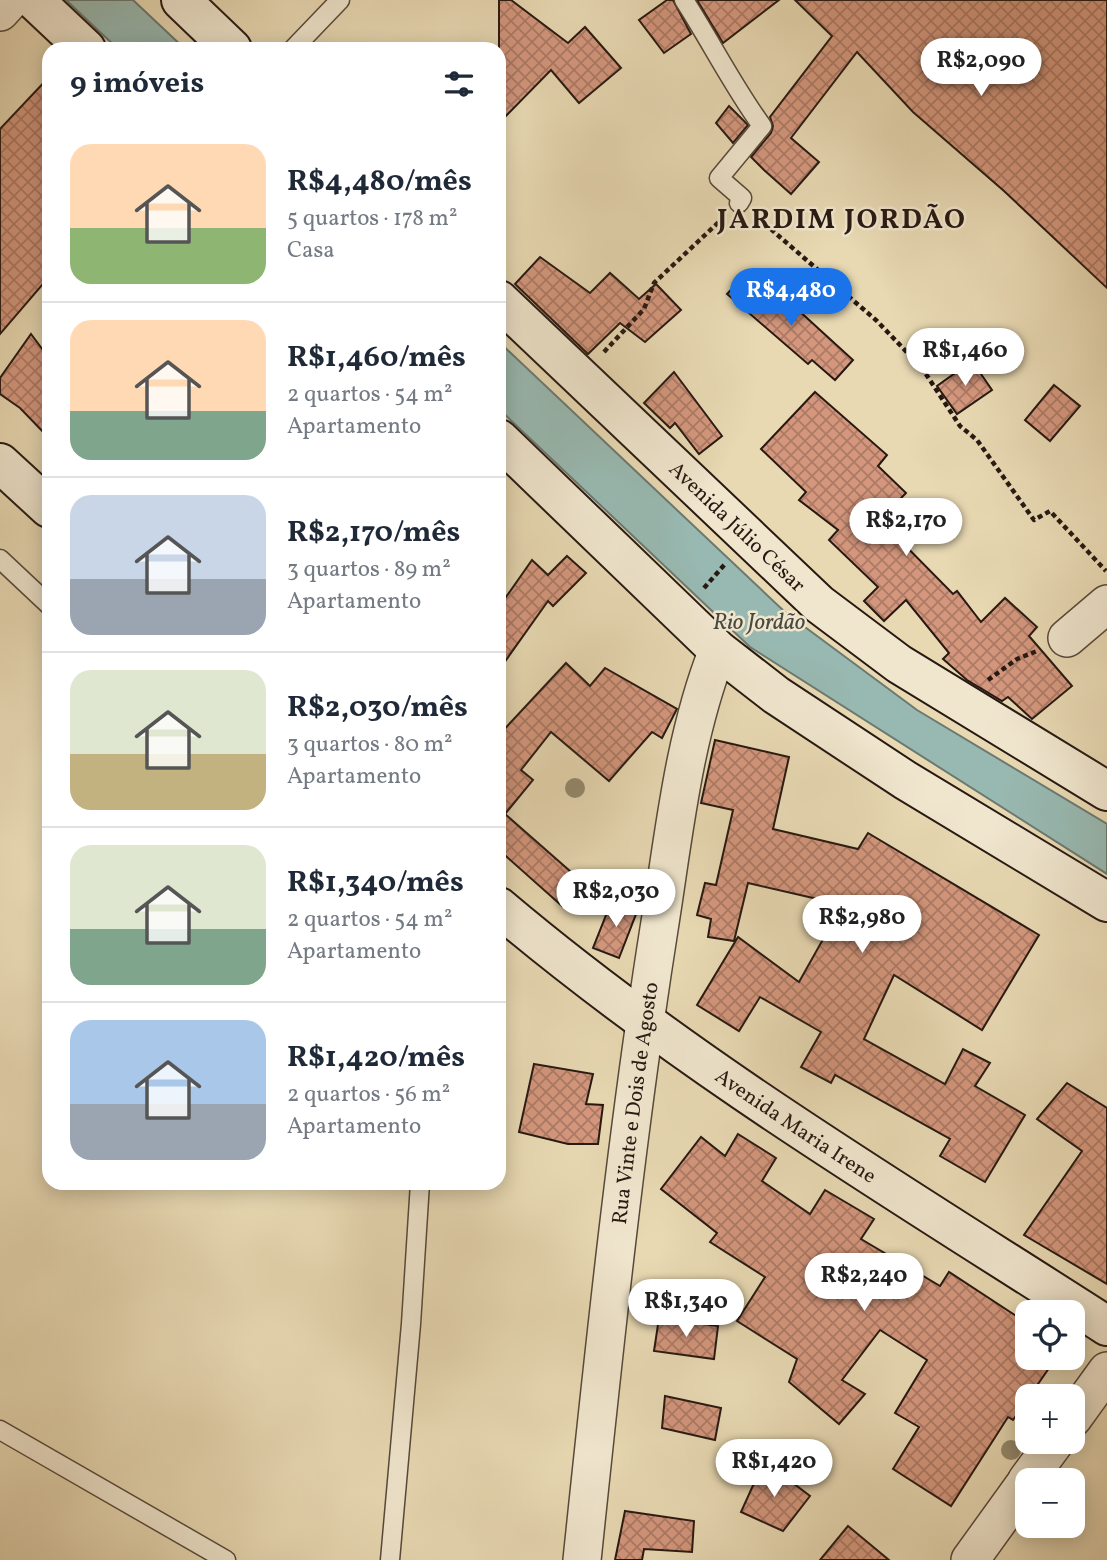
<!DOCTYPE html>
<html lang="pt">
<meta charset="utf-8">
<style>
body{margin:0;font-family:Vollkorn,serif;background:#f6f6f7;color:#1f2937;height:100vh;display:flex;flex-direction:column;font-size:26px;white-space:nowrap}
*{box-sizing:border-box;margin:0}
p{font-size:23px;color:#747a83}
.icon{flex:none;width:38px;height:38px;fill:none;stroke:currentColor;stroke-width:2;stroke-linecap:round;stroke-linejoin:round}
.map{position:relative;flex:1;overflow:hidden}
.drawer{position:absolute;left:42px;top:42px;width:464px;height:1148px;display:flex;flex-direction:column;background:#fff;border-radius:21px;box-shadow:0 4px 18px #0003}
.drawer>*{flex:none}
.tools{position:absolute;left:1015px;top:1300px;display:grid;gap:14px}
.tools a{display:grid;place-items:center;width:70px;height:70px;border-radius:14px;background:#fff;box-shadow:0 4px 18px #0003;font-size:35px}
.price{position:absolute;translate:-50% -60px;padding:0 16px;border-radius:24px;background:#fff;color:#222;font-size:23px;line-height:46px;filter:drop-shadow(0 2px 4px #0008)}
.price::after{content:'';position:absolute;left:50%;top:42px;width:21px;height:16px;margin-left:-10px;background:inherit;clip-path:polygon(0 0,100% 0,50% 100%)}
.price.selected{background:#1a73e8;color:#fff}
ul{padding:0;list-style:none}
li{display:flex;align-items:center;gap:21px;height:175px;padding:0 28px}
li+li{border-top:2px solid #e0e1e3}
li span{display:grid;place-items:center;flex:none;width:196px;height:140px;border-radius:21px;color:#555}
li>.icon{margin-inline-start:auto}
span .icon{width:84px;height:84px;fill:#fffc;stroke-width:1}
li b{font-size:30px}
h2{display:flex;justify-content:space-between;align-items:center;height:84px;padding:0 28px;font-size:30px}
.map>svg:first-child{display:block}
.water{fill:#98b9b1;stroke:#6b7971;stroke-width:2}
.building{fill:url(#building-cross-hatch);stroke:#271912;stroke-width:2}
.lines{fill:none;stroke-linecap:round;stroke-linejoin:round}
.lane-casing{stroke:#57493a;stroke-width:21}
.street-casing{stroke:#57493a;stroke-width:40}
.secondary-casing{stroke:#271912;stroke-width:42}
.path{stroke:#271912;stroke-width:4.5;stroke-dasharray:5 3.5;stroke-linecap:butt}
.lane{stroke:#f0e6ce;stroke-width:18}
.street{stroke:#f0e6ce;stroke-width:37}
.secondary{stroke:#f0e6ce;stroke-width:38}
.tree{fill:#958b6f}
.labels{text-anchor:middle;stroke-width:5;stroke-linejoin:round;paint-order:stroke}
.street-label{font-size:21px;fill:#271912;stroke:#f0e6ce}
.water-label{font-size:23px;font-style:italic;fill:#494942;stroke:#f0e6ce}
.district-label{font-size:28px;font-weight:bold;letter-spacing:2px;fill:#271912;stroke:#f0e6ce}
</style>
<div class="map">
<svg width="1107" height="1560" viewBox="0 0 1107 1560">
<defs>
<pattern id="building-cross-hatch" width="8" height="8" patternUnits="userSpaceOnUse" patternTransform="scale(1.75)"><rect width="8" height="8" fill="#d4977d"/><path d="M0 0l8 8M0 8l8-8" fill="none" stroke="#ac7a65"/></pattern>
</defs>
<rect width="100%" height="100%" fill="#e8d9b3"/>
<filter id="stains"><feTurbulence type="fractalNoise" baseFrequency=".00286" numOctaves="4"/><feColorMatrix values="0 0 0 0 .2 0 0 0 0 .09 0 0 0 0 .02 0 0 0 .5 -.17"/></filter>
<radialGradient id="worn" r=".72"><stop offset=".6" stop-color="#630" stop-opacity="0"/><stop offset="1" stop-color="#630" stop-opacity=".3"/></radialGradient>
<g class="water">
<path d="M66 0H133L185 49H118Z"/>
<path d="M499 342 786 613 917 710 1107 824V874L750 647 499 409Z"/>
</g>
<g class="building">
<path d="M499 0H511L568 43 585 27 621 68 579 103 551 70 499 123Z"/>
<path d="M667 0H673L691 34 664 53 639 20Z"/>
<path d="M697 0H779L723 43Z"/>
<path d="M795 0H1107V288L1004 191 913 112 857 52 791 138 819 162 791 194 764 170 751 157 771 133 773 126 770 117 832 36Z"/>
<path d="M49 77V277L0 334V129Z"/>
<path d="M729 106 748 125 733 143 716 123Z"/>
<path d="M540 257 590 293 610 273 639 299 656 284 681 310 645 342 620 323 588 354 515 284Z"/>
<path d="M745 275 779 307 786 299 853 360 835 380 812 360 808 364 727 294Z"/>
<path d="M31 334 49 358V438L20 408 0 394V378Z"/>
<path d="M972 361 992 390 957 414 937 386Z"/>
<path d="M674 372 722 436 699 454 675 423 670 428 644 403Z"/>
<path d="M1054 385 1080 406 1050 441 1025 420Z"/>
<path d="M815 392 887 455 878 466 906 493 880 520 953 594 957 591 981 622 1005 598 1037 627 1029 636 1072 686 1032 719 1008 697 1002 701 967 680 943 659 949 653 906 600 884 621 864 601 878 587 829 540 838 530 799 500 806 492 761 449Z"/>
<path d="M567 556 586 573 553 606 548 601 499 670V607L532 560 548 575Z"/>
<path d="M566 663 590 686 605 668 677 709 662 738 652 732 609 781 551 732 521 770 533 780 505 814 579 879 562 906 499 850V735Z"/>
<path d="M715 740 789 757 773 829 858 849 868 833 1039 935 982 1030 894 975 864 1039 945 1084 963 1049 990 1063 975 1086 1025 1115 985 1182 940 1156 950 1139 835 1075 831 1083 801 1067 821 1032 760 997 739 1031 697 1005 738 937 799 982 826 934 811 926 826 901 748 883 734 941 708 937 711 919 697 915 705 883 716 885 733 810 701 803Z"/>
<path d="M612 900 638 909 619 958 593 948Z"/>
<path d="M534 1064 593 1074 586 1104 603 1105 598 1144H568L519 1132Z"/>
<path d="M1067 1083 1107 1108V1284L1024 1235 1082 1151 1037 1119Z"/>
<path d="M738 1134 776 1158 762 1181 810 1214 825 1190 874 1219 861 1239 940 1286 949 1272 1027 1323V1358H1056L1013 1420 1008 1417 951 1506 893 1469 919 1427 895 1413 927 1360 880 1330 842 1380 865 1394 839 1424 789 1382 797 1359 737 1321 765 1277 710 1242 717 1233 661 1189 701 1137 725 1156Z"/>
<path d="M659 1318 718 1326 714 1359 654 1351Z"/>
<path d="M665 1396 721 1408 715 1440 662 1428Z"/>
<path d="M764 1461 810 1496 783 1531 741 1512Z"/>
<path d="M625 1511 694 1521 692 1552 644 1549 642 1560H615Z"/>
<path d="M848 1526 889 1560H820Z"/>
</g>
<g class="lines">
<defs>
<g id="lane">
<path d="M684 0C711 42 733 86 762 126L719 178 742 198 739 203"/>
<path d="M293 49 340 0"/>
<path d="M0 559 49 605"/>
<path d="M0 1430 226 1560"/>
<path d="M390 1560 411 1324 420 1183"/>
</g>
<g id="street">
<path d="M0 12 11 0"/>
<path d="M1067 638 1107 604"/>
<path d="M1073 1418 1107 1371"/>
<path d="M1027 1480 1055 1442"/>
<path id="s1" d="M582 1560C604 1350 626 1138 659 929 674 835 683 739 718 650"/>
<path d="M970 1560 1027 1481"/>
</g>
<g id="secondary">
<path d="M34 0 86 49"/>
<path d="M181 0 232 49"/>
<path id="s2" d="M499 300 819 604 899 664 1107 791"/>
<path d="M499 439 718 650 776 695 905 780 1107 902"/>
<path d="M0 463 49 508"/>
<path id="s3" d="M499 907C687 1066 900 1193 1107 1326"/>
</g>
</defs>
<use href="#lane" class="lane-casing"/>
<use href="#street" class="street-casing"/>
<use href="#secondary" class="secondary-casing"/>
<g class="path">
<path d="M758 218 877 321 922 368 960 426 977 440 1034 520 1050 511 1106 571"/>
<path d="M604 352 644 309 654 283 722 219"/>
<path d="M704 588 726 563"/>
<path d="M988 680 1017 659 1037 651"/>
</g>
<use href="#lane" class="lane"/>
<use href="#street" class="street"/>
<use href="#secondary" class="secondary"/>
</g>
<g class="tree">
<circle cx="575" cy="788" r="10"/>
<circle cx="1011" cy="1450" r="10"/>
</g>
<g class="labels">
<g class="street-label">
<text dy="7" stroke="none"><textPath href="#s2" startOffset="329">Avenida Júlio César</textPath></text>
<text dy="7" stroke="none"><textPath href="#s1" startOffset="460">Rua Vinte e Dois de Agosto</textPath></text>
<text dy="7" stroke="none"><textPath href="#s3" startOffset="369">Avenida Maria Irene</textPath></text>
</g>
<g class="water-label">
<text x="759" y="629">Rio Jordão</text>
</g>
<g class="district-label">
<text x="842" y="228">JARDIM JORDÃO</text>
</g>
</g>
<rect width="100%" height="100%" filter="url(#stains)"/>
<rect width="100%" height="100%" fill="url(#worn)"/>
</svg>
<div class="tools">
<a><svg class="icon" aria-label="locate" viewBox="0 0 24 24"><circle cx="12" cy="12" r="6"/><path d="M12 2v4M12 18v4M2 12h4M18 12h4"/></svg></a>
<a>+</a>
<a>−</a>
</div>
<b class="price" style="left:981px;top:98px">R$2,090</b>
<b class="price selected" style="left:791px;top:328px">R$4,480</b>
<b class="price" style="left:965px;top:388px">R$1,460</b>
<b class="price" style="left:906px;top:558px">R$2,170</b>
<b class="price" style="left:616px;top:929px">R$2,030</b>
<b class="price" style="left:862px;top:955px">R$2,980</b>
<b class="price" style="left:864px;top:1313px">R$2,240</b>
<b class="price" style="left:686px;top:1339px">R$1,340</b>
<b class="price" style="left:774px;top:1499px">R$1,420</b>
<section class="drawer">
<h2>9 imóveis<svg class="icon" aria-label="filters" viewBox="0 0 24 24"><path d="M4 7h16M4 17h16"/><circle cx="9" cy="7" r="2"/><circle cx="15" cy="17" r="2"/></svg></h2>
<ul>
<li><span style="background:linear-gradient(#ffd9b3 60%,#8fb573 0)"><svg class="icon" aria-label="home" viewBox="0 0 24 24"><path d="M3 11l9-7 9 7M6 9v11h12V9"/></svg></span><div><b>R$4,480/mês</b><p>5 quartos · 178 m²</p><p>Casa</p></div></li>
<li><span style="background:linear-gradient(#ffd9b3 65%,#7fa58c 0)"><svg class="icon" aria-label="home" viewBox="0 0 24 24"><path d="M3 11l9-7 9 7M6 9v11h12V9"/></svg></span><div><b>R$1,460/mês</b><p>2 quartos · 54 m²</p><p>Apartamento</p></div></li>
<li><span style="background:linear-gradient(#c9d6e8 60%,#9aa5b1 0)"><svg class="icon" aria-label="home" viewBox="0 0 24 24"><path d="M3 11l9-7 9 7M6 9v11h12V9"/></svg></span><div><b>R$2,170/mês</b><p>3 quartos · 89 m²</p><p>Apartamento</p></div></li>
<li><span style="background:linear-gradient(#dfe7d0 60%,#c2b280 0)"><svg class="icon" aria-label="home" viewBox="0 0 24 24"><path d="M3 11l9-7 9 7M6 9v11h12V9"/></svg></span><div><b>R$2,030/mês</b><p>3 quartos · 80 m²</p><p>Apartamento</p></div></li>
<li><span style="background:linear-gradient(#dfe7d0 60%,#7fa58c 0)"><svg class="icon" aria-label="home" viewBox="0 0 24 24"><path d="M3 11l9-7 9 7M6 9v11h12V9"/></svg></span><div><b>R$1,340/mês</b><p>2 quartos · 54 m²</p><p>Apartamento</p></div></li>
<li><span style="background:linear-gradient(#a9c7e8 60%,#9aa5b1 0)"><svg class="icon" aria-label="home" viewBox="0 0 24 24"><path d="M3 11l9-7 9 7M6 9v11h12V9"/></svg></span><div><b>R$1,420/mês</b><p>2 quartos · 56 m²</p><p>Apartamento</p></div></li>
</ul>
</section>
</div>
